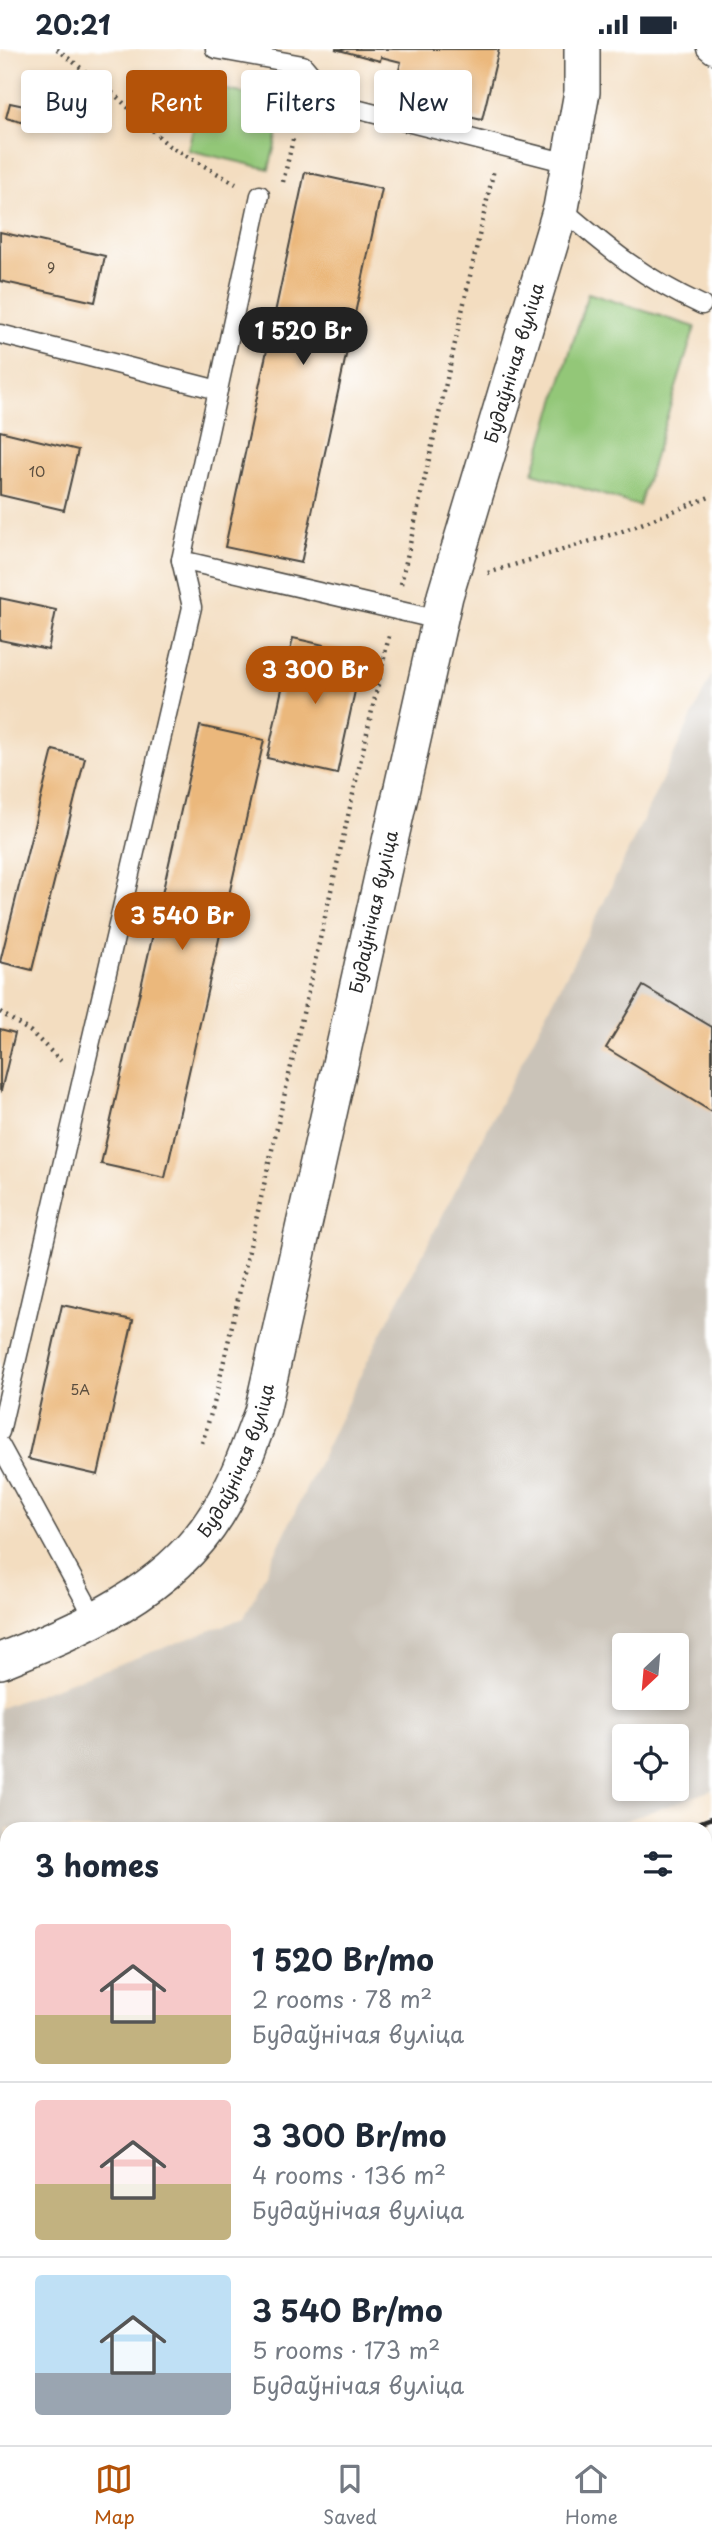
<!DOCTYPE html>
<meta charset="utf-8">
<style>
body{margin:0;font-family:"Playpen Sans",sans-serif;background:#f2f2f3;color:#1f2937;height:100vh;display:flex;flex-direction:column;font-size:26px;white-space:nowrap}
*{box-sizing:border-box;margin:0}
p{font-size:23px;color:#747a83}
.icon{flex:none;width:38px;height:38px;fill:none;stroke:currentColor;stroke-width:2;stroke-linecap:round;stroke-linejoin:round}
.map{position:relative;flex:1;overflow:hidden}
.side{position:absolute;left:0px;top:1773px;width:712px;height:625px;display:flex;flex-direction:column;background:#fff;border-radius:21px 21px 0 0;box-shadow:0 4px 10px #0003}
.side>*{flex:none}
.top-card{position:absolute;left:21px;top:21px;width:670px;height:63px;display:flex;gap:14px}
.needle{width:46px;rotate:206deg}
.tools{position:absolute;left:612px;top:1584px;display:grid;gap:14px}
.tools a{display:grid;place-items:center;width:77px;height:77px;border-radius:7px;background:#fff;box-shadow:0 4px 10px #0003;font-size:35px}
.price{position:absolute;translate:-50% -60px;padding:0 16px;border-radius:24px;background:#b45309;color:#fff;font-size:23px;line-height:46px;filter:drop-shadow(0 2px 4px #0008)}
.price::after{content:'';position:absolute;left:50%;top:42px;width:21px;height:16px;margin-left:-10px;background:inherit;clip-path:polygon(0 0,100% 0,50% 100%)}
.price.on{background:#222;color:#fff}
ul{padding:0;list-style:none}
li{display:flex;align-items:center;gap:21px;height:175px;padding:0 35px}
li+li{border-top:2px solid #e0e1e3}
li span{display:grid;place-items:center;flex:none;width:196px;height:140px;border-radius:7px;color:#555}
li>.icon{margin-inline-start:auto}
span .icon{width:84px;height:84px;fill:#fffc;stroke-width:1}
li b{font-size:30px}
h2{display:flex;justify-content:space-between;align-items:center;height:84px;padding:0 35px;font-size:30px}
.pill{padding:0 24px;border-radius:7px;background:#fff;box-shadow:0 4px 10px #0003;font-size:24px;line-height:63px}
.pill.on{background:#b45309;color:#fff}
.status{display:flex;justify-content:space-between;align-items:center;height:49px;padding:0 35px;background:#fff;direction:ltr}
.status svg{height:19px;fill:currentColor}
.tab-bar{display:flex;justify-content:space-around;align-items:center;height:98px;border-top:2px solid #e0e1e3;background:#fff;font-size:19px;color:#747a83}
.tab-bar a{display:grid;justify-items:center;gap:4px}
.tab-bar .on{color:#b45309}
.map>svg:first-child{display:block}
.industrial{fill:#cac3b8;fill-rule:evenodd}
.green{fill:#93c778;stroke:#5f7952;stroke-width:2}
.forest{fill:#76ac68;stroke:#506c4a;stroke-width:2}
.building{fill:#ebb87b}
.lines{fill:none;stroke-linecap:round;stroke-linejoin:round}
.service-casing{stroke:#494641;stroke-width:21}
.minor-casing{stroke:#494641;stroke-width:38}
.path{stroke:#494641;stroke-width:4.5;stroke-dasharray:2 5;stroke-linecap:butt}
.service{stroke:#fff;stroke-width:18}
.minor{stroke:#fff;stroke-width:35}
.rail{stroke:#2b2b2b;stroke-width:5}
.labels{text-anchor:middle;stroke-width:5;stroke-linejoin:round;paint-order:stroke}
.number-label{font-size:14px;fill:#5b4e3f}
.street-label{font-size:18px;fill:#2b2b2b;stroke:#fff}
</style>
<div class="status"><b>20:21</b><svg viewBox="0 0 49 12"><path d="M0 12V9h3v3zM5 12V6h3v6zM10 12V3h3v9zM15 12V0h3v12zM26 1h20v11H26zM47 4h2v5h-2z"/></svg></div>
<div class="map">
<svg width="712" height="2396" viewBox="0 0 712 2396">
<rect width="100%" height="100%" fill="#fff"/>
<filter id="ink" filterUnits="userSpaceOnUse"><feTurbulence type="fractalNoise" baseFrequency=".0143" numOctaves="2"/><feDisplacementMap in="SourceGraphic" scale="14" xChannelSelector="R" yChannelSelector="G"/><feConvolveMatrix kernelMatrix="1 2 1 2 8 2 1 2 1" color-interpolation-filters="sRGB"/></filter>
<filter id="wash" filterUnits="userSpaceOnUse"><feTurbulence type="fractalNoise" baseFrequency=".00686" numOctaves="4" result="noise"/><feDisplacementMap in="SourceGraphic" scale="28" xChannelSelector="R" yChannelSelector="G"/><feGaussianBlur stdDeviation="1.57" result="paint"/><feColorMatrix in="noise" values="0 0 0 0 0 0 0 0 0 0 0 0 0 0 0 0 0 1.4 0 .05"/><feComposite in="paint" operator="in"/></filter>
<g filter="url(#wash)">
<rect width="100%" height="100%" fill="#f3ddc0"/>
<g class="industrial">
<path d="M712 625V1741L602 1780H7V1832H0V1659L244 1569 370 1307 602 857ZM625 1596H677V1648H625ZM625 1687H677V1740H625Z"/>
<path d="M7 1915V2390L454 2391 452 2396H0V1937Z"/>
</g>
<g class="green">
<path d="M203 36 265 49 279 79 269 120 188 101Z"/>
<path d="M588 244 695 278 639 457 533 424Z"/>
</g>
<g class="forest">
<path d="M712 1909V2287L705 2298V1912Z"/>
<path d="M470 2391V2390L651 2391 647 2396H469Z"/>
</g>
<g id="blocks">
<g class="building">
<path d="M335 0H499L482 71 392 50 401 13 381 8 380 12Z"/>
<path d="M10 54 29 58 25 74 6 69Z"/>
<path d="M305 123 382 140 301 514 225 498Z"/>
<path d="M0 183 105 207 95 253 0 232Z"/>
<path d="M0 382 78 401 64 461 0 446Z"/>
<path d="M0 549 56 561 48 601 0 591Z"/>
<path d="M293 589 363 605 337 725 267 709Z"/>
<path d="M200 677 264 691 165 1129 101 1115Z"/>
<path d="M53 701 85 709 32 921 0 913Z"/>
<path d="M643 937 712 978V1063L606 999Z"/>
<path d="M0 980 15 984 1 1042 0 1041Z"/>
<path d="M62 1256 133 1271 98 1426 28 1410Z"/>
<path d="M7 1957V1984L0 1981Z"/>
<path d="M0 2024 7 2027V2100L0 2098Z"/>
<path d="M0 2143 7 2145V2221L0 2218Z"/>
<path d="M0 2289 7 2292V2370L0 2367Z"/>
<path d="M66 2390H285L299 2396H81Z"/>
</g>
</g>
</g>
<g filter="url(#ink)">
<use href="#blocks" fill-opacity="0" stroke="#494641" stroke-width="2"/>
<g class="lines">
<defs>
<g id="service">
<path d="M215 0 303 16 336 55 568 114"/>
<path d="M706 0 712 5"/>
<path d="M561 159C610 201 643 229 702 256"/>
<path d="M0 285 218 341 260 146"/>
<path d="M218 341 181 511 439 571"/>
<path d="M0 1383 192 558 181 511"/>
<path d="M0 1396 95 1570"/>
<path d="M0 1899H7"/>
<path d="M0 2003 7 2006"/>
<path d="M0 2119 7 2121"/>
<path d="M0 2255 7 2257"/>
<path d="M0 2389 19 2396"/>
<path d="M362 2390 377 2396"/>
</g>
<g id="minor">
<path id="s1" d="M0 1612C80 1580 170 1542 217 1465 237 1433 249 1398 262 1363L445 547 561 159 582 43V0"/>
</g>
</defs>
<use href="#service" class="service-casing"/>
<use href="#minor" class="minor-casing"/>
<g class="path">
<path d="M57 0 115 46 169 97 236 135"/>
<path d="M283 133 294 86"/>
<path d="M488 524 623 482 712 447"/>
<path d="M401 535 494 120"/>
<path d="M0 963 31 983 61 1012"/>
<path d="M202 1394 215 1351 389 587"/>
</g>
<use href="#service" class="service"/>
<use href="#minor" class="minor"/>
<g class="rail">
<path d="M683 1780 712 1769"/>
<path d="M0 1852H7"/>
</g>
</g>
</g>
<g class="labels">
<g class="number-label">
<text x="51" y="224">9</text>
<text x="37" y="428">10</text>
<text x="80" y="1346">5А</text>
</g>
<g class="street-label">
<text dy="6" stroke="none"><textPath href="#s1" startOffset="1458">Будаўнічая вуліца</textPath></text>
<text dy="6" stroke="none"><textPath href="#s1" startOffset="891">Будаўнічая вуліца</textPath></text>
<text dy="6" stroke="none"><textPath href="#s1" startOffset="324">Будаўнічая вуліца</textPath></text>
</g>
</g>
</svg>
<div class="tools">
<a><svg class="needle" viewBox="-14 -14 28 28"><path d="M0-13l5 13h-10z" fill="#e53935"/><path d="M0 13l5-13h-10z" fill="#747a83"/></svg></a>
<a><svg class="icon" aria-label="locate" viewBox="0 0 24 24"><circle cx="12" cy="12" r="6"/><path d="M12 2v4M12 18v4M2 12h4M18 12h4"/></svg></a>
</div>
<b class="price on" style="left:303px;top:318px">1 520 Br</b>
<b class="price" style="left:315px;top:657px">3 300 Br</b>
<b class="price" style="left:182px;top:903px">3 540 Br</b>
<div class="top-card">
<a class="pill">Buy</a>
<a class="pill on">Rent</a>
<a class="pill">Filters</a>
<a class="pill">New</a>
</div>
<section class="side">
<h2>3 homes<svg class="icon" aria-label="filters" viewBox="0 0 24 24"><path d="M4 7h16M4 17h16"/><circle cx="9" cy="7" r="2"/><circle cx="15" cy="17" r="2"/></svg></h2>
<ul>
<li><span style="background:linear-gradient(#f6c9c9 65%,#c2b280 0)"><svg class="icon" aria-label="home" viewBox="0 0 24 24"><path d="M3 11l9-7 9 7M6 9v11h12V9"/></svg></span><div><b>1 520 Br/mo</b><p>2 rooms · 78 m²</p><p>Будаўнічая вуліца</p></div></li>
<li><span style="background:linear-gradient(#f6c9c9 60%,#c2b280 0)"><svg class="icon" aria-label="home" viewBox="0 0 24 24"><path d="M3 11l9-7 9 7M6 9v11h12V9"/></svg></span><div><b>3 300 Br/mo</b><p>4 rooms · 136 m²</p><p>Будаўнічая вуліца</p></div></li>
<li><span style="background:linear-gradient(#bfe0f5 70%,#9aa5b1 0)"><svg class="icon" aria-label="home" viewBox="0 0 24 24"><path d="M3 11l9-7 9 7M6 9v11h12V9"/></svg></span><div><b>3 540 Br/mo</b><p>5 rooms · 173 m²</p><p>Будаўнічая вуліца</p></div></li>
</ul>
</section>
</div>
<nav class="tab-bar">
<a class="on"><svg class="icon" aria-label="map" viewBox="0 0 24 24"><path d="M3 6l6-2 6 2 6-2v14l-6 2-6-2-6 2zM9 4v14M15 6v14"/></svg>Map</a>
<a><svg class="icon" aria-label="saved" viewBox="0 0 24 24"><path d="M7 4h10v16l-5-4-5 4z"/></svg>Saved</a>
<a><svg class="icon" aria-label="home" viewBox="0 0 24 24"><path d="M3 11l9-7 9 7M6 9v11h12V9"/></svg>Home</a>
</nav>
